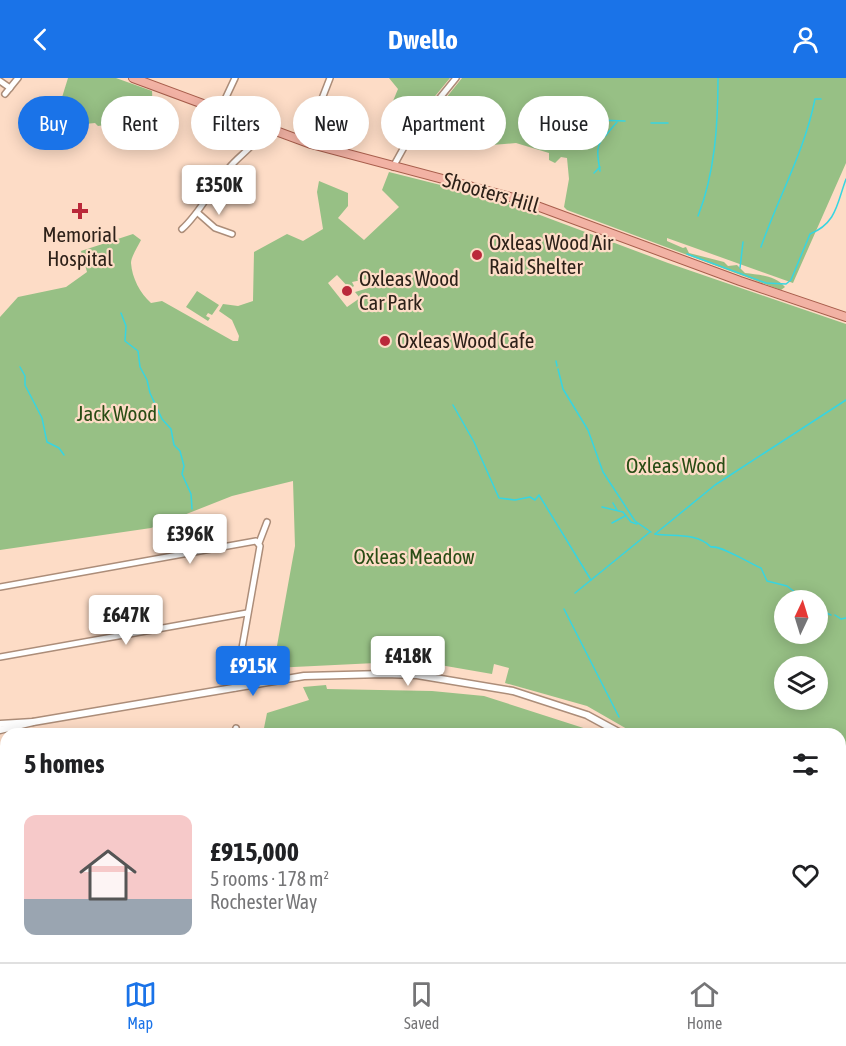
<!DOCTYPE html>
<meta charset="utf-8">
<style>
body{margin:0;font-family:"Asap Condensed",sans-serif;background:#f2f2f2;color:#202124;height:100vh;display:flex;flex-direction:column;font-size:22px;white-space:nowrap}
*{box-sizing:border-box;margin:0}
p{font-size:20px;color:#757577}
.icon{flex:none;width:33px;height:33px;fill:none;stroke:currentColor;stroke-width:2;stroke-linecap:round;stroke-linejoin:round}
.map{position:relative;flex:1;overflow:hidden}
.sheet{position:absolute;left:0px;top:650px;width:846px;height:236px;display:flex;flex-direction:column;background:#fff;border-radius:18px 18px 0 0;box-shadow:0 3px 15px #0003}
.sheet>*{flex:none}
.banner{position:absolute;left:18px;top:18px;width:810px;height:54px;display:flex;gap:12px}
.needle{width:39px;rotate:4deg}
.buttons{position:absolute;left:774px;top:512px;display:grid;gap:12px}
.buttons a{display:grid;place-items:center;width:54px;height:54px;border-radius:50%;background:#fff;box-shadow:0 3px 15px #0003;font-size:30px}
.price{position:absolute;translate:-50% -51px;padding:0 14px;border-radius:6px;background:#fff;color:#222;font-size:20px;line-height:39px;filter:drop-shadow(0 2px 3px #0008)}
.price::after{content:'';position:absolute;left:50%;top:36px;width:18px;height:14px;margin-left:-9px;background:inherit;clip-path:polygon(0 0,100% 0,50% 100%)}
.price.current{background:#1a73e8;color:#fff}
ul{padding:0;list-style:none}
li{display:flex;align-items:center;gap:18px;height:150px;padding:0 24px}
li+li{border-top:2px solid #e0e0e0}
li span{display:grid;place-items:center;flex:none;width:168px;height:120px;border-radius:12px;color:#555}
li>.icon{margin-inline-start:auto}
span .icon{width:72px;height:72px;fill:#fffc;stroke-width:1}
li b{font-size:26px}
h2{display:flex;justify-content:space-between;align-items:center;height:72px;padding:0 24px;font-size:26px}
.chip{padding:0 21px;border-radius:27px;background:#fff;box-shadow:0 3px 15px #0003;font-size:21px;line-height:54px}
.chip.current{background:#1a73e8;color:#fff}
header{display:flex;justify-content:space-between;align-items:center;height:78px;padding:0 24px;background:#1a73e8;color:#fff;font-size:27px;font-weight:700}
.tab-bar{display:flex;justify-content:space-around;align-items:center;height:84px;border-top:2px solid #e0e0e0;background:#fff;font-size:16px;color:#757577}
.tab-bar a{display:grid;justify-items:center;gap:3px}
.tab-bar .current{color:#1a73e8}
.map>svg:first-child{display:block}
.green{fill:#97c085;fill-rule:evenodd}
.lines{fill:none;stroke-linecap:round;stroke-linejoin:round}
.stream{stroke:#37d5e1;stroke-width:1.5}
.minor-casing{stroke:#ac8d79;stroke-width:8}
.tertiary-casing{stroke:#ac8d79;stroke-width:9}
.primary-casing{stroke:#a85e4c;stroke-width:10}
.minor{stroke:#fff;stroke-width:5}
.tertiary{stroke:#fff;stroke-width:6}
.primary{stroke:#f2b2a4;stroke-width:8}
.poi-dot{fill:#ba293a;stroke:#fddcc6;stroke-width:2}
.labels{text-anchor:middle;stroke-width:4.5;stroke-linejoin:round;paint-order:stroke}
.street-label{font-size:21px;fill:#2d2119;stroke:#fddcc6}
.poi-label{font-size:21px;fill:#2d2119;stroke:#fddcc6;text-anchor:start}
.park-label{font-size:21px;fill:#284c14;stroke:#fddcc6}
</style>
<header><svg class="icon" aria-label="back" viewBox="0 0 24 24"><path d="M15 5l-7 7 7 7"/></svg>Dwello<svg class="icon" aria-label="person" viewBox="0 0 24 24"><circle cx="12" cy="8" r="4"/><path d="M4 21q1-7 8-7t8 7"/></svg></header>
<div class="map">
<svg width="846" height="884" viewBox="0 0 846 884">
<rect width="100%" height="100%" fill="#fddcc6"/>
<g class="green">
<path d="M68 0H116L152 13C156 37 116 46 98 48L95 45 85 46 82 50 62 52 55 42Z"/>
<path d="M389 0H450L417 40 388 35 398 11Z"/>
<path d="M462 0H846V85L793 205 667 160V163L683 170 686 169 689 175 724 184 728 188 737 187 745 195C759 197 775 197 785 209L781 212 567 132 564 129 569 101 567 80 561 79 555 85 549 82V75L516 65 492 67 499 41 442 25Z"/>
<path d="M389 94 500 122 668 185 846 246V709L840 708V656L634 655 587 628 505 605 509 590 494 586 492 596 417 583 273 590 295 468 293 403 232 418 151 450 0 472V239L18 219 66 209 87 194 81 173 133 156 141 162C138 168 131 179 131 185 132 200 140 215 151 225L162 223 233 263H238L239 258 232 242 219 233 223 226 238 228 253 223 254 174 287 156 303 163 323 151 317 114 319 103 348 115V128L338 140 364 162 399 129 382 112ZM337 197 350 211 354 208 352 204 381 198 382 206 355 214 360 220 347 229 328 205ZM784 522H818V555H784ZM784 588H818V621H784Z"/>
<path d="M197 213 219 227 212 237 208 235 206 238 210 240 208 243 186 229Z"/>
<path d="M326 607 327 611 432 613 484 618 599 655H263L267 635 309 622 303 609Z"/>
<path d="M840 724 846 725V859L840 860Z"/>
<path d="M134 879H268V884H135Z"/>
<path d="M288 879H765L769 884H288Z"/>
</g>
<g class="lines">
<g class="stream">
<path d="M596 42 625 43"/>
<path d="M651 45H668"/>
<path d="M572 52 589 55"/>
<path d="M591 55 606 57 617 44"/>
<path d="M600 93C598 79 594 68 606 57"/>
<path d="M594 95 600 89"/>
<path d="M698 138C715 95 718 46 718 0"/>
<path d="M761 169C778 120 805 72 815 21H821"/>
<path d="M687 176 766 205 786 206 791 202 810 156C837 145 837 125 846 101"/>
<path d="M740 190 743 164"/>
<path d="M121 235 126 248 125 263 138 273 140 289 147 302 150 315 162 341 171 351 174 367 180 373 184 388 182 396 191 416 192 431"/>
<path d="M556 283 557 288"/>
<path d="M20 289 25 298V307L42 340 47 364 59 370 64 377"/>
<path d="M558 291 563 311 588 352 603 394 635 443 651 454"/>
<path d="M453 327 474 364 499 420 515 422 530 419 535 422 539 417 591 502"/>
<path d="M613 425 617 432"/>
<path d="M602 429 623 434 631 444 637 446"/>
<path d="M612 445 625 438"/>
<path d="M655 456 715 407 846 322"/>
<path d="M655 456C672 459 696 454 711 469 721 467 749 485 761 490L767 503 787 508 805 522"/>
<path d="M575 515 650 454"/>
<path d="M818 526 824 534 831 537"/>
<path d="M564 531 619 639"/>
<path d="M835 537 841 541 846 540"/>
</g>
<defs>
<g id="minor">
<path d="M0 3 10 10"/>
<path d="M5 16 18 0"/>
<path d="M318 31 330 0"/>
<path d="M220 32 235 0"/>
<path d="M311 66 323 38"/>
<path d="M393 89 413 53 456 0"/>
<path d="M198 135 215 150 232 156"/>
<path d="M182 151C201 134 211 110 228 91 242 74 254 71 263 49"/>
<path d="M259 465 267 444"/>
<path d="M0 509 256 463 260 468 235 610"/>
<path d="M0 579 247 535"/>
<path d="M234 656 236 650"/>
<path d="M0 683 6 721"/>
<path d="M0 793 6 792"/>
<path d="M0 864 6 863"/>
<path d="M31 879 32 884"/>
<path d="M95 879 97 884"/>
</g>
<g id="tertiary">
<path d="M0 646 33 644 304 598 384 596 417 597 513 613 587 637 622 656"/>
<path d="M0 652 33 644"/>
<path d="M840 715 846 717"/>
<path d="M780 879 783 884"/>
</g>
<path id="primary" d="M133 0 311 66 518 121 740 203 846 239"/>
</defs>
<use href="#minor" class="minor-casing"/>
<use href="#tertiary" class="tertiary-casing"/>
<use href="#primary" class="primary-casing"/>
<use href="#minor" class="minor"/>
<use href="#tertiary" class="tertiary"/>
<use href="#primary" class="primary"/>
</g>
<g class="poi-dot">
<path d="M77 124h6v6h6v6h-6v6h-6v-6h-6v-6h6z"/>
<circle cx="477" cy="177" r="6"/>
<circle cx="347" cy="213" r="6"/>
<circle cx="385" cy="263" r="6"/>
</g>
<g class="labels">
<g class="street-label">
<text transform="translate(491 115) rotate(16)" y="7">Shooters Hill</text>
</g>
<g class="poi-label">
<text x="80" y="164" text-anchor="middle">Memorial<tspan x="80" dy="24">Hospital</tspan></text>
<text x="489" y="172">Oxleas Wood Air<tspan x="489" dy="24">Raid Shelter</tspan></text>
<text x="359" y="208">Oxleas Wood<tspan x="359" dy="24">Car Park</tspan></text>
<text x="397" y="270">Oxleas Wood Cafe</text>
</g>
<g class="park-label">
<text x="117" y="343">Jack Wood</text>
<text x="676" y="395">Oxleas Wood</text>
<text x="414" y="486">Oxleas Meadow</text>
</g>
</g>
</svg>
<div class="buttons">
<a><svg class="needle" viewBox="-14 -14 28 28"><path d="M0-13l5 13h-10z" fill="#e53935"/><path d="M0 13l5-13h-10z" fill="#757577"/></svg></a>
<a><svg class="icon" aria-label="layers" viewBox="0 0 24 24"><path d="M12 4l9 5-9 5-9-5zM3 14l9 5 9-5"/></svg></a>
</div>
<b class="price" style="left:219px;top:138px">£350K</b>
<b class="price" style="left:190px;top:487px">£396K</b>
<b class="price" style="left:126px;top:568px">£647K</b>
<b class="price" style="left:408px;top:609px">£418K</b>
<b class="price current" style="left:253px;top:619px">£915K</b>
<div class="banner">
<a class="chip current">Buy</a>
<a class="chip">Rent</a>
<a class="chip">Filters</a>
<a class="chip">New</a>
<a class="chip">Apartment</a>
<a class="chip">House</a>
</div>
<section class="sheet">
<h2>5 homes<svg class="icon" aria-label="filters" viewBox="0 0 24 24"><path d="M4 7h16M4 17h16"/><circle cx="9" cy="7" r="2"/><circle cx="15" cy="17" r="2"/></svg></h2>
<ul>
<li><span style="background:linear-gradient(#f6c9c9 70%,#9aa5b1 0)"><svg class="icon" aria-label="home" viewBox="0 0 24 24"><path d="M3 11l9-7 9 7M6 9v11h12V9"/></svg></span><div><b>£915,000</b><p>5 rooms · 178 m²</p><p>Rochester Way</p></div><svg class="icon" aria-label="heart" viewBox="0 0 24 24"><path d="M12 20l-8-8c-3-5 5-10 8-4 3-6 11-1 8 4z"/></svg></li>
</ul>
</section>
</div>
<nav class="tab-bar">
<a class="current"><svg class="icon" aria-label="map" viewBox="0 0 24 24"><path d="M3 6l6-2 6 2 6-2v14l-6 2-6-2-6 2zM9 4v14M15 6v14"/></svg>Map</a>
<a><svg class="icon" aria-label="saved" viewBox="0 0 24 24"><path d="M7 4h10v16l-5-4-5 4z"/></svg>Saved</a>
<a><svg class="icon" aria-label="home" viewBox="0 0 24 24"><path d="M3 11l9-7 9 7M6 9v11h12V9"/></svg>Home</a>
</nav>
